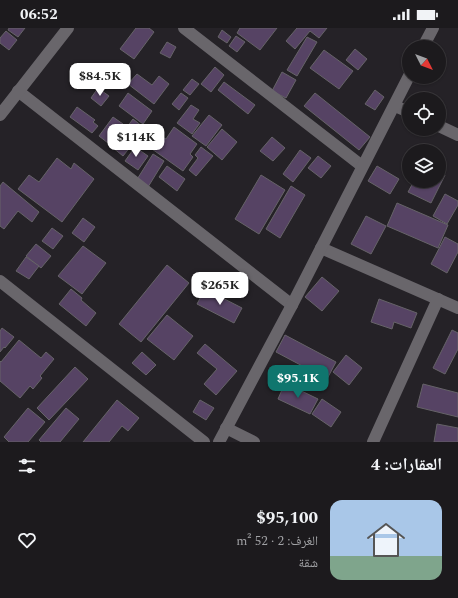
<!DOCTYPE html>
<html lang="ar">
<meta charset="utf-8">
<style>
body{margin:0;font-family:Spectral,"Noto Naskh Arabic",serif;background:#252326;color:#f1f3f6;direction:rtl;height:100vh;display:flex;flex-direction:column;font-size:15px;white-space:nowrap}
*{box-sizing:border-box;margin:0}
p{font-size:13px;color:#a0a1a4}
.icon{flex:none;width:22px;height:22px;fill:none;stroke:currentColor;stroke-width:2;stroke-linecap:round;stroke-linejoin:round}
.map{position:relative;height:414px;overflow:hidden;direction:ltr}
.drawer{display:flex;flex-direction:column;background:#1c1a1d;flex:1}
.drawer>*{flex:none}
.needle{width:26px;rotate:132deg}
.controls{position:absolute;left:402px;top:12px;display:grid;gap:8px}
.controls a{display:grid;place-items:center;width:44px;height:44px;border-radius:50%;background:#1c1a1d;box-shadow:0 1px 3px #0004,0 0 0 1px #3a383b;font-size:20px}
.price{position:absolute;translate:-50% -34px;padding:0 9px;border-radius:8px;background:#fff;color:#222;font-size:13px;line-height:26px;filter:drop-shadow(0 1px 2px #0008)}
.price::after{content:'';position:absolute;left:50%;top:24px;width:12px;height:9px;margin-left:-6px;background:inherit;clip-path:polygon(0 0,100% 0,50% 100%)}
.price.active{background:#0f766e;color:#fff}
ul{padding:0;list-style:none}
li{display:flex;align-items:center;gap:12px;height:100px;padding:0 16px}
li+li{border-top:1px solid #3a383b}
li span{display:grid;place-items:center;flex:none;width:112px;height:80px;border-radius:12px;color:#555}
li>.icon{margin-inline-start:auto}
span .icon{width:48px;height:48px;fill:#fffc;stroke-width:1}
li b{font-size:17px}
h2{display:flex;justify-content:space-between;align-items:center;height:48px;padding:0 16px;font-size:17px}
.status{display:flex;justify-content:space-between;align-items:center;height:28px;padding:0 20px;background:#1c1a1d;direction:ltr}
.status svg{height:11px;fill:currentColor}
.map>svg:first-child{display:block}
.building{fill:#564364;stroke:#666368}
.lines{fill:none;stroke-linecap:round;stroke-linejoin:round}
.minor{stroke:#69666b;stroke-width:12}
</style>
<div class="status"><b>06:52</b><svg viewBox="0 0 49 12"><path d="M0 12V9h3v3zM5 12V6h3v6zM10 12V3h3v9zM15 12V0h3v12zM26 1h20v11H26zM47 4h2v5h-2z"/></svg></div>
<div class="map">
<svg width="458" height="414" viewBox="0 0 458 414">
<rect width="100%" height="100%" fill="#252227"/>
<g class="building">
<path d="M9 0H25L18 9 8 2Z"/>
<path d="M136 0H149L154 4 134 31 120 21Z"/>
<path d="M240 0H277L260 22 237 5Z"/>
<path d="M297 0H327L319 10 310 3 295 21 286 13Z"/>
<path d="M222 2 231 9 227 15 218 9Z"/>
<path d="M6 3 17 12 9 22 0 15V10Z"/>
<path d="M236 8 245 14 237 24 229 18Z"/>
<path d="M307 9 317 14 297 48 287 42Z"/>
<path d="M167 14 176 19 170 30 160 25Z"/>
<path d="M355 21 367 31 358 42 346 32Z"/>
<path d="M324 22 353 43 339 61 310 40Z"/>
<path d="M215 39 224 47 211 64 201 56Z"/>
<path d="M282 44 296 52 286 70 272 63Z"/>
<path d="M137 46 152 57 159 48 169 56 154 76 128 56Z"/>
<path d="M192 51 199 56 190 67 183 62Z"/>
<path d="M224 54 255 77 248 86 218 62Z"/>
<path d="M98 60 109 68 101 78 91 70Z"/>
<path d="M375 62 384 69 375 82 365 76Z"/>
<path d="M128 65 152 83 143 96 119 78Z"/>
<path d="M181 65 188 70 179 82 172 76Z"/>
<path d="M315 65 370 109 359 122 304 78Z"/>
<path d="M191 77 199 82 193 91 200 95 192 106 177 95Z"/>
<path d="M77 79 95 92 93 94 98 98 92 105 70 89Z"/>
<path d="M209 87 222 97 206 118 192 108Z"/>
<path d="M113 89 123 96 108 115 99 108Z"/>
<path d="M133 91 143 99 131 115 121 107Z"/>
<path d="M174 99 197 116 190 126 193 129 183 143 152 121 162 109 166 111Z"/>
<path d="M222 101 237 114 222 132 207 119Z"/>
<path d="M272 109 285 120 273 133 260 123Z"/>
<path d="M119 110 131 118 123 128 112 119Z"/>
<path d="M135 119 148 128 138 142 125 133Z"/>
<path d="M201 119 213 128 196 148 189 142 198 130 195 127Z"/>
<path d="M300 122 311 130 293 154 283 146Z"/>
<path d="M153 126 164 133 148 159 136 153Z"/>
<path d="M318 128 331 138 321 150 308 140Z"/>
<path d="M57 130 71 141 74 135 94 151 62 194 18 161 29 147 39 154Z"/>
<path d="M167 138 185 151 177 163 159 149Z"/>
<path d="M377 138 399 151 390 166 368 153Z"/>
<path d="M439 144 445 147 431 175 408 164 414 153H439Z"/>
<path d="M261 147 285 162 259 206 235 191Z"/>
<path d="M3 154 39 184 32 194 18 183 4 201 0 198V158Z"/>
<path d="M291 158 305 167 280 210 266 201Z"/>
<path d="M445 166 458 173V177L447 196 433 188Z"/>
<path d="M397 175 448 197 438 220 387 198Z"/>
<path d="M366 188 386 198 371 226 351 216Z"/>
<path d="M83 190 95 199 84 214 72 205Z"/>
<path d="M52 200 63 208 53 221 42 213Z"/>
<path d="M445 209 458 216V224L447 245 431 236Z"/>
<path d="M36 216 51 228 41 240 26 228Z"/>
<path d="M83 218 106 235 82 266 58 248Z"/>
<path d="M26 229 39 238 29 251 16 243Z"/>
<path d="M167 237 189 255 141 314 119 296Z"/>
<path d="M322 249 339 263 322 283 305 269Z"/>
<path d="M71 261 82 270 81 272 96 285 86 298 59 276Z"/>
<path d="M205 261 242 280 234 295 197 276Z"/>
<path d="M379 271 417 285 411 300 394 294 392 301 371 294Z"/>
<path d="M167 287 193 308 174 332 147 311Z"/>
<path d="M2 300 14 309 5 320 4 319 0 324V303Z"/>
<path d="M452 302 458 305V321L445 346 433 340Z"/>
<path d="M285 307 336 334 327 351 276 324Z"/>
<path d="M19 312 41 330 46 324 54 331 40 348 42 350 33 361 30 358 20 370 0 353V333L1 334Z"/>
<path d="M205 316 237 343 216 367 204 356 217 341 197 325Z"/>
<path d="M142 324 156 337 146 347 132 335Z"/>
<path d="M346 327 362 340 349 357 333 344Z"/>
<path d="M75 339 88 351 49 392 37 380Z"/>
<path d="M285 355 318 371 310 386 278 371Z"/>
<path d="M423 356 458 365V389L417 379Z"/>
<path d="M322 371 341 384 331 399 312 386Z"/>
<path d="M117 372 139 390 128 403 122 398 109 414H83Z"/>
<path d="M200 372 214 380 206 392 193 384Z"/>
<path d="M28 380 45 394 28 414H9L4 409Z"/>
<path d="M66 380 79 391 60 414H41L39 412Z"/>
<path d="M437 396 458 400V414H434Z"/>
</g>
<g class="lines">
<g class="minor">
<path d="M184 0 362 138"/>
<path d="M423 19 433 0"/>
<path d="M18 63 292 277"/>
<path d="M395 78 409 84"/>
<path d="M0 87 68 0"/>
<path d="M439 98 458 107"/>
<path d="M321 220 458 280"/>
<path d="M0 253 204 414"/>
<path d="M226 400 254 414"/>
<path d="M219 414 292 277 409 48"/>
<path d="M373 414 438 271"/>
</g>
</g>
</svg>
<div class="controls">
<a><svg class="needle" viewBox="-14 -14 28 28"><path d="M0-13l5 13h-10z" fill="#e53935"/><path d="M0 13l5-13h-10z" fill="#a0a1a4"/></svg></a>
<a><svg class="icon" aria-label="locate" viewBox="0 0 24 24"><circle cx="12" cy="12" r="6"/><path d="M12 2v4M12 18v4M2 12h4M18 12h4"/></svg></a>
<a><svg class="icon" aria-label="layers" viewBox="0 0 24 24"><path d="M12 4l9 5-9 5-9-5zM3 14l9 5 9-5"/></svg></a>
</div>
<b class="price" style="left:100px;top:69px">$84.5K</b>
<b class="price" style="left:136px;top:130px">$114K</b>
<b class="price" style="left:220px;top:278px">$265K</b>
<b class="price active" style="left:298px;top:371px">$95.1K</b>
</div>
<section class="drawer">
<h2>العقارات: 4<svg class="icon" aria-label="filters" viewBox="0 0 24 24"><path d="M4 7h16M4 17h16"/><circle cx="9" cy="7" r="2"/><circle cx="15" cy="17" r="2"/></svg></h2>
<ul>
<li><span style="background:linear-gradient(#a9c7e8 70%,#7fa58c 0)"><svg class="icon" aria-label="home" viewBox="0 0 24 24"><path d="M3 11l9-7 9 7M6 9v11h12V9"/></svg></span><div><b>$95,100</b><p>الغرف: 2 · 52 m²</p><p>شقة</p></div><svg class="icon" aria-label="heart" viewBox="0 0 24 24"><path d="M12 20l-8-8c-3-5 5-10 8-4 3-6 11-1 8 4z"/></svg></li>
</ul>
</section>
